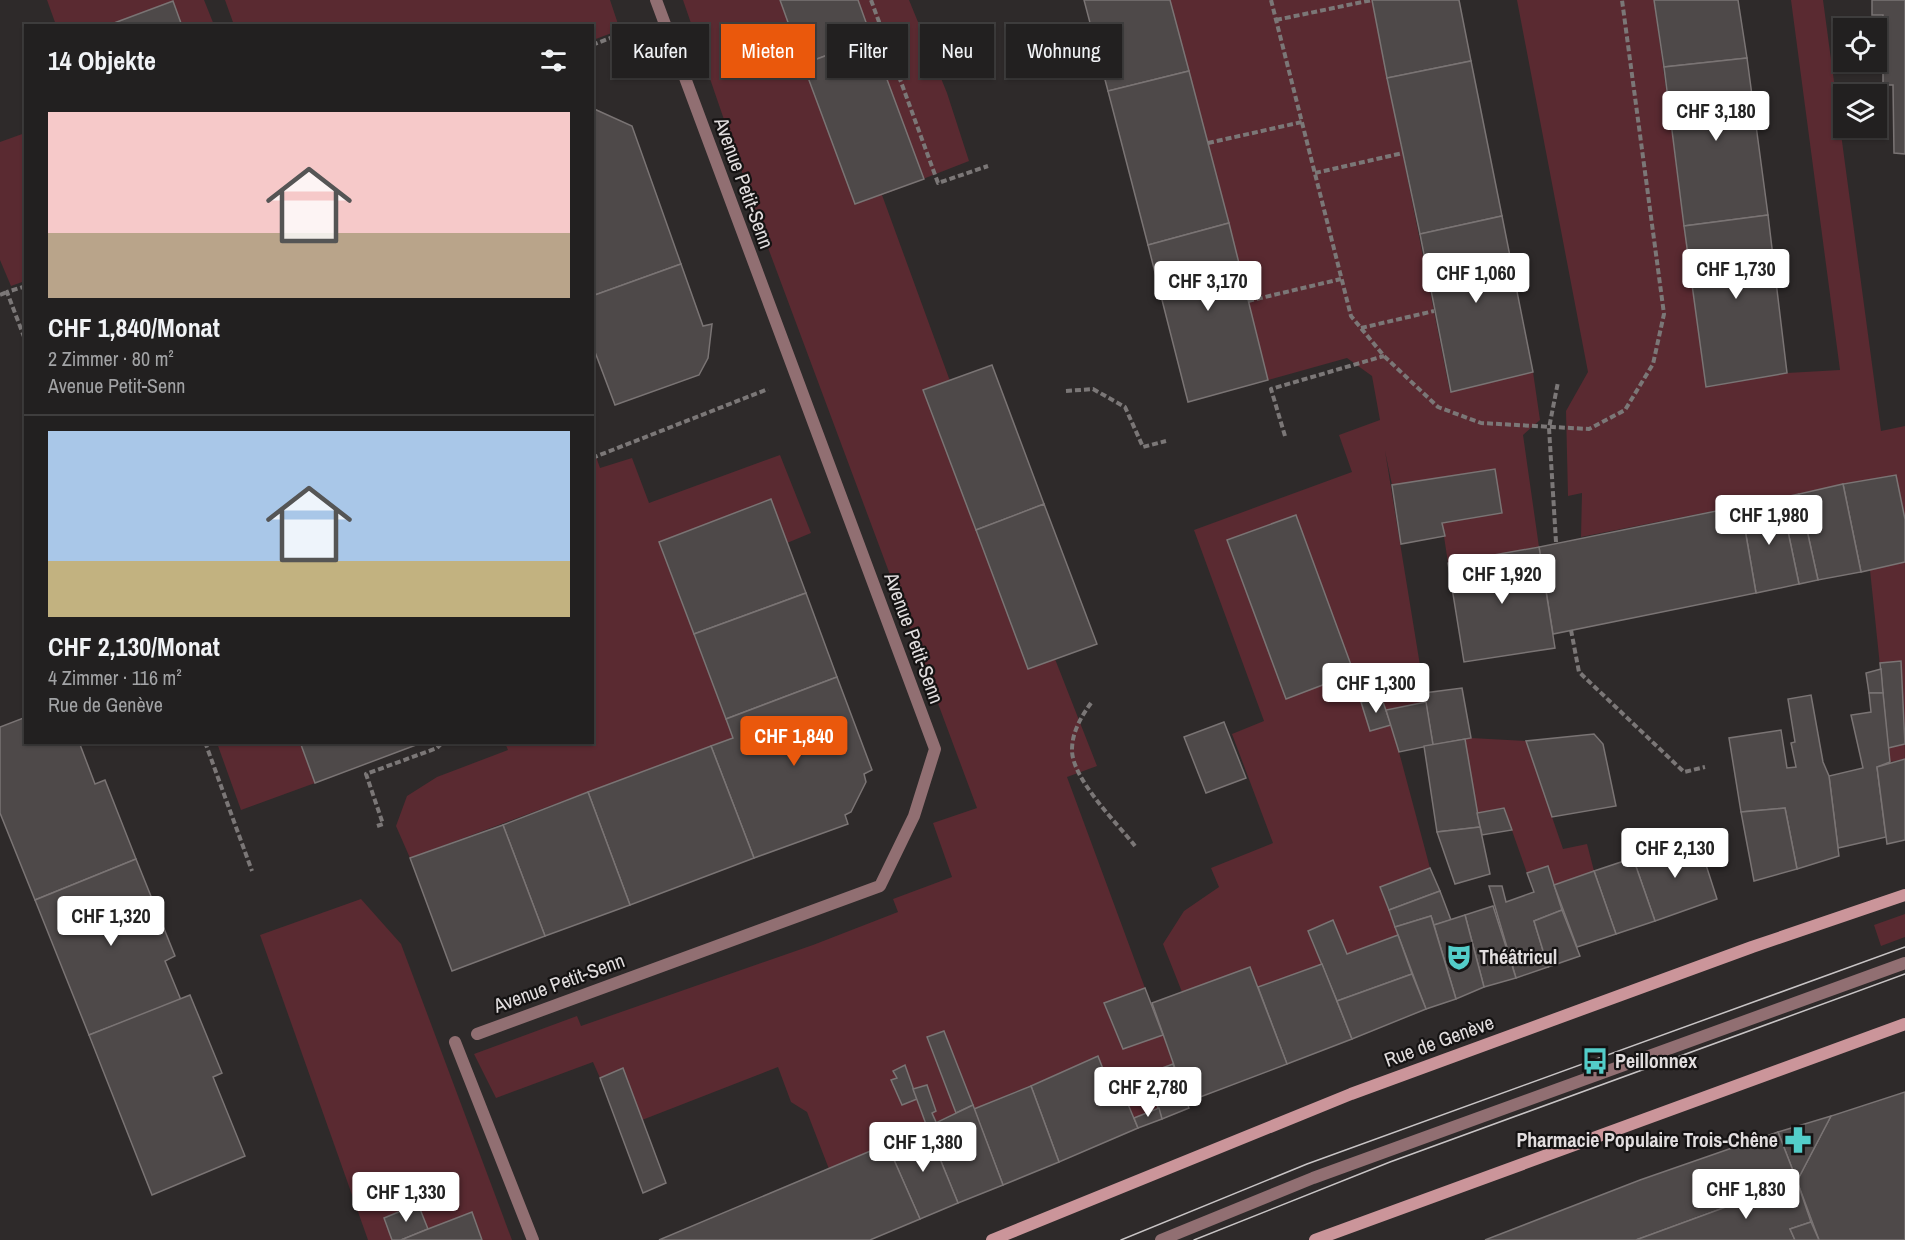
<!DOCTYPE html>
<html lang="de">
<meta charset="utf-8">
<style>
body{margin:0;font-family:"Archivo Narrow",sans-serif;background:#2e2d2d;color:#f1f3f6;height:100vh;display:flex;flex-direction:column;font-size:22px;white-space:nowrap}
*{box-sizing:border-box;margin:0}
p{font-size:20px;color:#a2a3a5}
.icon{flex:none;width:33px;height:33px;fill:none;stroke:currentColor;stroke-width:2;stroke-linecap:round;stroke-linejoin:round}
.map{position:relative;flex:1;overflow:hidden}
.details{position:absolute;left:24px;top:24px;width:570px;height:720px;display:flex;flex-direction:column;background:#222020;border-radius:0px;box-shadow:0 2px 4px #0004,0 0 0 2px #3f3e3e}
.details>*{flex:none}
.banner{position:absolute;left:612px;top:24px;width:570px;height:54px;display:flex;gap:12px}
.fabs{position:absolute;left:1833px;top:18px;display:grid;gap:12px}
.fabs a{display:grid;place-items:center;width:54px;height:54px;border-radius:0px;background:#222020;box-shadow:0 2px 4px #0004,0 0 0 2px #3f3e3e;font-size:30px}
.price{position:absolute;translate:-50% -51px;padding:0 14px;border-radius:6px;background:#fff;color:#222;font-size:20px;line-height:39px;filter:drop-shadow(0 2px 3px #0008)}
.price::after{content:'';position:absolute;left:50%;top:36px;width:18px;height:14px;margin-left:-9px;background:inherit;clip-path:polygon(0 0,100% 0,50% 100%)}
.price.selected{background:#ea580c;color:#fff}
ul{padding:0;list-style:none}
li{display:grid;align-content:center;gap:12px;height:318px;padding:0 24px}
li+li{border-top:2px solid #3f3e3e}
li span{display:grid;place-items:center;height:186px;border-radius:0px;color:#555}
li>.icon{margin-inline-start:auto}
span .icon{width:108px;height:108px;fill:#fffc;stroke-width:1}
li b{font-size:26px}
h2{display:flex;justify-content:space-between;align-items:center;height:72px;padding:0 24px;font-size:26px}
.pill{padding:0 21px;border-radius:0px;background:#222020;box-shadow:0 2px 4px #0004,0 0 0 2px #3f3e3e;font-size:21px;line-height:54px}
.pill.selected{background:#ea580c;color:#fff}
.map>svg:first-child{display:block}
.green{fill:#5a2a31}
.building{fill:#4e4949;stroke:#7a7474;stroke-width:1.5}
.lines{fill:none;stroke-linecap:round;stroke-linejoin:round}
.path{stroke:#7b7777;stroke-width:4;stroke-dasharray:6 3;stroke-linecap:butt}
.lane{stroke:#916f72;stroke-width:12}
.street{stroke:#916f72;stroke-width:12}
.secondary{stroke:#cb959a;stroke-width:12}
.tram{stroke:#c8c4c5;stroke-width:1.5}
.labels{text-anchor:middle;stroke-width:4.5;stroke-linejoin:round;paint-order:stroke}
.street-label{font-size:20px;fill:#e2dedf;stroke:#151313}
.poi-label{font-size:20px;font-weight:bold;fill:#e2dedf;stroke:#151313;text-anchor:start}
</style>
<div class="map">
<svg width="1905" height="1240" viewBox="0 0 1905 1240">
<rect width="100%" height="100%" fill="#2e2a2a"/>
<g class="green">
<path d="M47 0H204L214 25H56Z"/>
<path d="M225 0H610L620 30 593 40 592 26 234 25Z"/>
<path d="M683 0H909L947 93 969 161 882 195 950 381 924 391 1028 668 1055 659 1097 766 1067 777 1145 988 1104 1004 1123 1049 1163 1035 1173 1064 1147 1074 1159 1108 1134 1118 1117 1079 1108 1082 1098 1057 974 1109 943 1031 927 1038 956 1113 829 1169 807 1112 791 1102 778 1067 642 1120 623 1069 600 1078 593 1062 496 1098 474 1054 577 1016 581 1026 813 945 898 912 893 899 952 877 933 823 977 808 767 245Z"/>
<path d="M1170 0H1372L1450 392 1533 372 1540 420 1523 435 1539 547 1448 563 1442 523 1495 469 1392 485 1385 451 1426 702 1399 752 1430 868 1380 887 1398 935 1347 954 1333 920 1308 931 1322 964 1258 987 1250 967 1182 992 1163 944 1184 911 1219 887 1211 868 1273 843 1232 734 1264 721 1194 530 1352 472 1339 435 1380 420 1372 376 1347 358 1268 380Z"/>
<path d="M1517 0H1654L1706 387 1787 373 1840 370 1791 0H1823L1881 431 1905 426V519L1896 475 1581 537 1582 493 1568 496 1566 411 1588 372Z"/>
<path d="M25 133V281L11 286 0 260V142Z"/>
<path d="M593 448 600 468 632 458 649 503 780 455 811 533 787 543 771 499 659 542 733 738 410 858 396 826 407 796 437 777 508 750 505 743 592 742Z"/>
<path d="M1905 562V759L1890 762 1870 570Z"/>
<path d="M1471 738 1526 741 1563 849 1587 844 1594 871 1554 885 1548 866 1527 873 1504 808 1477 813 1465 739Z"/>
<path d="M217 743H300L315 783 241 810Z"/>
<path d="M361 899 401 944 512 1240H368L260 935Z"/>
<path d="M1905 914V937L1881 946 1874 925Z"/>
</g>
<g class="building">
<path d="M780 0H858L872 39 803 64Z"/>
<path d="M1084 0H1170L1189 71 1108 91Z"/>
<path d="M1372 0H1459L1471 61 1387 78Z"/>
<path d="M1654 0H1738L1747 58 1664 67Z"/>
<path d="M1872 0H1905V154L1894 153 1893 85H1883V15H1872Z"/>
<path d="M173 1 182 26H106Z"/>
<path d="M872 39 924 179 855 204 803 64Z"/>
<path d="M1747 58 1768 215 1684 226 1664 67Z"/>
<path d="M1471 61 1502 216 1420 234 1387 78Z"/>
<path d="M1189 71 1229 223 1148 245 1108 91Z"/>
<path d="M592 108 632 126 681 264 592 296Z"/>
<path d="M1768 215 1787 373 1706 387 1684 226Z"/>
<path d="M1502 216 1533 372 1451 392 1420 234Z"/>
<path d="M1229 223 1268 380 1188 402 1148 245Z"/>
<path d="M681 264 703 326 712 324 708 358 699 375 615 405 592 344V296Z"/>
<path d="M992 365 1044 504 976 530 923 390Z"/>
<path d="M1495 469 1502 513 1442 523 1445 536 1401 544 1392 485Z"/>
<path d="M1896 475 1905 519V562L1861 572 1843 484Z"/>
<path d="M1843 484 1861 572 1818 580 1799 494Z"/>
<path d="M1799 494 1818 580 1799 584 1781 498Z"/>
<path d="M1781 498 1799 584 1756 593 1741 506Z"/>
<path d="M771 499 806 593 694 634 659 542Z"/>
<path d="M1044 504 1097 644 1028 669 976 530Z"/>
<path d="M1741 506 1756 593 1553 634 1539 547Z"/>
<path d="M1296 515 1354 673 1286 699 1227 540Z"/>
<path d="M1539 547 1555 648 1464 662 1448 563Z"/>
<path d="M806 593 837 677 726 719 694 634Z"/>
<path d="M1901 661 1905 744 1888 748 1880 663Z"/>
<path d="M1881 669 1883 693H1869L1866 673Z"/>
<path d="M837 677 872 770 864 774 866 782 851 812 845 815 848 824 754 858 711 746 733 738 726 719Z"/>
<path d="M1462 688 1471 738 1433 745 1424 693Z"/>
<path d="M1869 693H1883L1890 762 1877 767 1886 837 1838 848 1829 776 1863 768 1851 715 1871 712Z"/>
<path d="M1811 695 1823 762 1829 776 1839 856 1797 869 1785 808 1741 812 1729 738 1781 730 1787 768 1796 767 1791 743 1795 742 1788 699Z"/>
<path d="M1381 696 1391 725 1370 731 1361 702Z"/>
<path d="M1426 702 1433 745 1399 752 1386 710Z"/>
<path d="M26 717V742H79L95 784 105 780 136 859 35 900 0 813V727Z"/>
<path d="M1224 722 1246 778 1206 793 1184 737Z"/>
<path d="M1594 734 1603 744 1616 806 1552 817 1526 741Z"/>
<path d="M1465 739 1480 827 1437 832 1424 746Z"/>
<path d="M300 742H424L315 783Z"/>
<path d="M711 746 754 858 630 905 588 792Z"/>
<path d="M1905 759V840L1887 844 1877 767Z"/>
<path d="M588 792 630 905 545 936 503 825Z"/>
<path d="M1504 808 1512 830 1482 835 1477 813Z"/>
<path d="M1785 808 1797 869 1754 881 1741 812Z"/>
<path d="M503 825 545 936 452 971 410 858Z"/>
<path d="M1480 827 1490 874 1455 884 1437 832Z"/>
<path d="M1697 837 1717 899 1655 921 1633 858Z"/>
<path d="M1633 858 1655 921 1616 934 1594 871Z"/>
<path d="M136 859 175 956 165 961 181 1000 89 1035 35 900Z"/>
<path d="M1548 866 1562 910 1534 921 1548 967 1516 978 1489 886H1502L1506 902 1534 892 1527 873Z"/>
<path d="M1430 868 1440 891 1389 910 1380 887Z"/>
<path d="M1594 871 1616 934 1577 947 1554 885Z"/>
<path d="M1440 891 1451 920 1434 925 1431 916 1395 927 1389 910Z"/>
<path d="M1493 906 1516 978 1484 987 1465 915Z"/>
<path d="M1562 910 1580 956 1548 967 1534 921Z"/>
<path d="M1465 915 1484 987 1456 999 1434 925Z"/>
<path d="M1431 916 1456 999 1426 1009 1395 927Z"/>
<path d="M1333 920 1347 954 1398 935 1412 974 1337 1001 1308 931Z"/>
<path d="M1322 964 1352 1039 1287 1064 1258 987Z"/>
<path d="M1250 967 1287 1064 1187 1102 1152 1003Z"/>
<path d="M1412 974 1426 1009 1352 1039 1337 1001Z"/>
<path d="M1145 988 1163 1035 1123 1049 1104 1003Z"/>
<path d="M190 995 222 1073 213 1077 245 1156 152 1195 89 1035Z"/>
<path d="M944 1031 973 1105 956 1113 927 1037Z"/>
<path d="M1098 1056 1108 1082 1117 1078 1138 1128 1059 1162 1031 1086Z"/>
<path d="M1173 1064 1189 1108 1162 1119 1146 1074Z"/>
<path d="M905 1065 917 1099 902 1105 891 1080 897 1078 893 1071Z"/>
<path d="M623 1068 666 1183 643 1193 600 1078Z"/>
<path d="M927 1085 936 1111 932 1113 936 1122 927 1127 913 1089Z"/>
<path d="M1031 1086 1059 1162 1003 1185 974 1109Z"/>
<path d="M1905 1092V1240H1819L1797 1181 1831 1116Z"/>
<path d="M973 1105 1003 1185 958 1203 927 1127Z"/>
<path d="M1159 1108 1162 1119 1138 1128 1134 1118Z"/>
<path d="M1831 1116 1797 1181 1778 1132Z"/>
<path d="M927 1127 958 1203 920 1219 887 1144Z"/>
<path d="M1778 1132 1797 1181 1636 1240H1485L1640 1180Z"/>
<path d="M887 1144 920 1219 870 1240H659Z"/>
<path d="M1797 1181 1811 1222 1790 1229 1795 1240H1636Z"/>
<path d="M418 1204 428 1229 401 1240H392L384 1218Z"/>
<path d="M472 1212 482 1240H401L428 1229Z"/>
<path d="M1811 1222 1819 1240H1795L1790 1229Z"/>
</g>
<g class="lines">
<g class="path">
<path d="M871 0 938 183 988 166"/>
<path d="M1271 0 1351 316 1384 356 1438 407 1481 423 1589 429 1625 410 1653 364 1664 314 1622 0"/>
<path d="M1276 20 1372 0"/>
<path d="M592 45 634 29"/>
<path d="M1208 143 1302 122"/>
<path d="M1315 173 1403 153"/>
<path d="M26 286 7 292 26 342"/>
<path d="M0 295 7 292"/>
<path d="M1248 301 1341 279"/>
<path d="M1361 328 1434 311"/>
<path d="M1066 391 1093 389 1125 407 1143 447 1166 441"/>
<path d="M1285 436 1271 389 1384 356"/>
<path d="M592 458 768 389"/>
<path d="M1556 542 1549 428 1558 382"/>
<path d="M1571 630 1579 672 1684 772 1705 767"/>
<path d="M1091 703C1081 717 1072 732 1072 750 1072 779 1117 823 1135 846"/>
<path d="M205 742 252 871"/>
<path d="M377 826 383 824 366 774 437 748 443 742"/>
</g>
<g class="lane">
<path d="M455 1042 533 1240"/>
<path d="M1161 1240 1313 1178 1905 963"/>
</g>
<path class="street" d="M477 1034 880 886 914 816 935 749 656 0"/>
<g class="secondary">
<path d="M992 1240 1351 1094 1752 947 1905 895"/>
<path d="M1315 1240 1905 1024"/>
</g>
<g class="tram">
<path d="M1121 1240 1307 1164 1905 947"/>
<path d="M1194 1240 1390 1162 1905 974"/>
</g>
</g>
<defs>
<symbol id="theatre-bare" viewBox="-9 -9 18 18"><path d="M-5-5.5Q0-4 5-5.5V0Q5 5 0 6Q-5 5-5 0ZM-3.3-2.5H-1v1.5H-3.3ZM1-2.5H3.3v1.5H1ZM-2.8 1Q0 5.5 2.8 1Z" fill="#53cdc9" stroke="#151313" stroke-width="2.5" paint-order="stroke"/></symbol>
<symbol id="bus-bare" viewBox="-9 -9 18 18"><path d="M-5-6H5V4H4V6H2V4H-2V6H-4V4H-5ZM-3.5-4V0h7V-4ZM-3.5 1.2v1.5H-2V1.2ZM2 1.2v1.5H3.5V1.2Z" fill="#53cdc9" stroke="#151313" stroke-width="2.5" paint-order="stroke"/></symbol>
<symbol id="pharmacy-bare" viewBox="-9 -9 18 18"><path d="M-2-6h4v4h4v4h-4v4h-4v-4h-4v-4h4Z" fill="#53cdc9" stroke="#151313" stroke-width="2.5" paint-order="stroke"/></symbol>
</defs>
<g fill-rule="evenodd">
<use href="#theatre-bare" x="1440" y="938" width="38" height="38"/>
<use href="#bus-bare" x="1576" y="1042" width="38" height="38"/>
<use href="#pharmacy-bare" x="1779" y="1121" width="38" height="38"/>
</g>
<g class="labels">
<g class="street-label">
<text transform="translate(744 183) rotate(70)" y="7">Avenue Petit-Senn</text>
<text transform="translate(914 638) rotate(70)" y="7">Avenue Petit-Senn</text>
<text transform="translate(559 983) rotate(-20)" y="7">Avenue Petit-Senn</text>
<text transform="translate(1439 1041) rotate(-20)" y="7">Rue de Genève</text>
</g>
<g class="poi-label">
<text x="1479" y="964">Théâtricul</text>
<text x="1615" y="1068">Peillonnex</text>
<text x="1778" y="1147" text-anchor="end">Pharmacie Populaire Trois-Chêne</text>
</g>
</g>
</svg>
<div class="fabs">
<a><svg class="icon" aria-label="locate" viewBox="0 0 24 24"><circle cx="12" cy="12" r="6"/><path d="M12 2v4M12 18v4M2 12h4M18 12h4"/></svg></a>
<a><svg class="icon" aria-label="layers" viewBox="0 0 24 24"><path d="M12 4l9 5-9 5-9-5zM3 14l9 5 9-5"/></svg></a>
</div>
<b class="price" style="left:1716px;top:142px">CHF 3,180</b>
<b class="price" style="left:1736px;top:300px">CHF 1,730</b>
<b class="price" style="left:1476px;top:304px">CHF 1,060</b>
<b class="price" style="left:1208px;top:312px">CHF 3,170</b>
<b class="price" style="left:1769px;top:546px">CHF 1,980</b>
<b class="price" style="left:1502px;top:605px">CHF 1,920</b>
<b class="price" style="left:1376px;top:714px">CHF 1,300</b>
<b class="price selected" style="left:794px;top:767px">CHF 1,840</b>
<b class="price" style="left:1675px;top:879px">CHF 2,130</b>
<b class="price" style="left:111px;top:947px">CHF 1,320</b>
<b class="price" style="left:1148px;top:1118px">CHF 2,780</b>
<b class="price" style="left:923px;top:1173px">CHF 1,380</b>
<b class="price" style="left:1746px;top:1220px">CHF 1,830</b>
<b class="price" style="left:406px;top:1223px">CHF 1,330</b>
<div class="banner">
<a class="pill">Kaufen</a>
<a class="pill selected">Mieten</a>
<a class="pill">Filter</a>
<a class="pill">Neu</a>
<a class="pill">Wohnung</a>
</div>
<section class="details">
<h2>14 Objekte<svg class="icon" aria-label="filters" viewBox="0 0 24 24"><path d="M4 7h16M4 17h16"/><circle cx="9" cy="7" r="2"/><circle cx="15" cy="17" r="2"/></svg></h2>
<ul>
<li><span style="background:linear-gradient(#f6c9c9 65%,#b9a48a 0)"><svg class="icon" aria-label="home" viewBox="0 0 24 24"><path d="M3 11l9-7 9 7M6 9v11h12V9"/></svg></span><div><b>CHF 1,840/Monat</b><p>2 Zimmer · 80 m²</p><p>Avenue Petit-Senn</p></div></li>
<li><span style="background:linear-gradient(#a9c7e8 70%,#c2b280 0)"><svg class="icon" aria-label="home" viewBox="0 0 24 24"><path d="M3 11l9-7 9 7M6 9v11h12V9"/></svg></span><div><b>CHF 2,130/Monat</b><p>4 Zimmer · 116 m²</p><p>Rue de Genève</p></div></li>
</ul>
</section>
</div>
